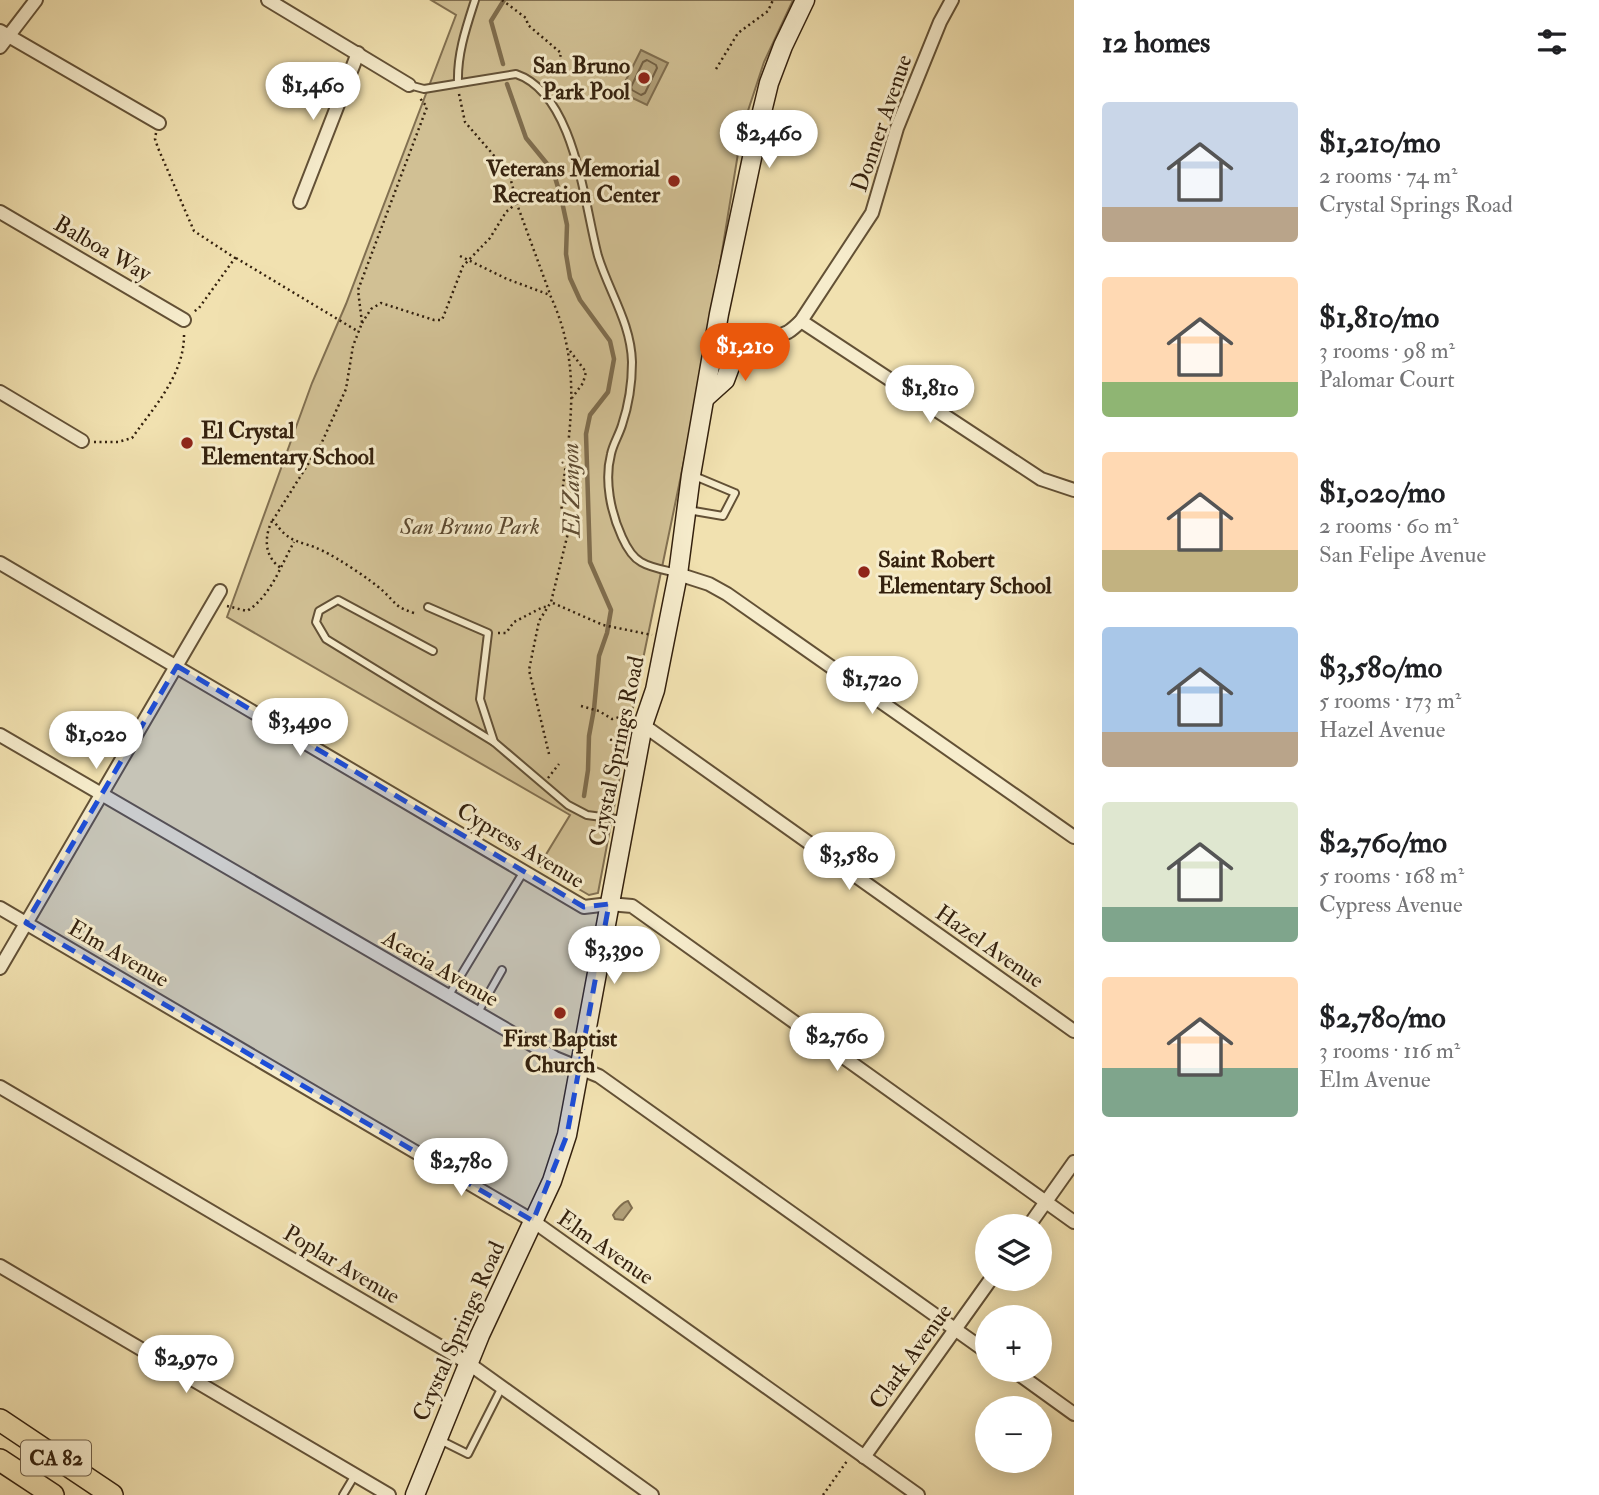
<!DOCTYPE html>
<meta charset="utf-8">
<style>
body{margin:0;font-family:"IM FELL Double Pica",serif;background:#f2f2f2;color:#202124;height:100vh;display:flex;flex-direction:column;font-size:26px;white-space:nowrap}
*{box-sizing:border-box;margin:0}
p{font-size:23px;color:#757577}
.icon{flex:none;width:38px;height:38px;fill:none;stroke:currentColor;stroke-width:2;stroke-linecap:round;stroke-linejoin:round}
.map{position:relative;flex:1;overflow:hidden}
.sheet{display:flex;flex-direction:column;background:#fff;width:525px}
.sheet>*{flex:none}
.fabs{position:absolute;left:975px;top:1214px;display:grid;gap:14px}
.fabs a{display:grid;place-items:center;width:77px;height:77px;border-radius:50%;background:#fff;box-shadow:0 4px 18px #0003;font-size:35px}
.price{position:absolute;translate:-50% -60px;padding:0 16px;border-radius:24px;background:#fff;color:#222;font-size:23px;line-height:46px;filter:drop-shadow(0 2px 4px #0008)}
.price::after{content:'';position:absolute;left:50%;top:42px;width:21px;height:16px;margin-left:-10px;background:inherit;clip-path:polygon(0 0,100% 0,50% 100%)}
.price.current{background:#ea580c;color:#fff}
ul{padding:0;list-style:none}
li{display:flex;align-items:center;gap:21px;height:175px;padding:0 28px}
li span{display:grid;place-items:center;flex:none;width:196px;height:140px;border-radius:7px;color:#555}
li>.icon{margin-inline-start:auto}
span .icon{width:84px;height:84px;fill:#fffc;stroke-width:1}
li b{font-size:30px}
h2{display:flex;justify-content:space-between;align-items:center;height:84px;padding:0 28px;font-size:30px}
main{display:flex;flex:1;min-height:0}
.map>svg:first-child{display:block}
.green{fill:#d1c094;stroke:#827051;stroke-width:2}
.water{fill:#b1a079;stroke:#7f6d4e;stroke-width:2}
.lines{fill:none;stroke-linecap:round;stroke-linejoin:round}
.shore{stroke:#726044;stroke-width:2}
.stream{stroke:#7f6d4e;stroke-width:4.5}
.lane-casing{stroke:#635136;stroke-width:10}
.street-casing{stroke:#635136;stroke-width:16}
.secondary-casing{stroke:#34210e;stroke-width:21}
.primary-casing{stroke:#34210e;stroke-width:24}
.path{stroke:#34210e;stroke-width:2.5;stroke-dasharray:2 3.5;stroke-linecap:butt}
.lane{stroke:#f6eccc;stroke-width:6}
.street{stroke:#f6eccc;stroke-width:12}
.secondary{stroke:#f6eccc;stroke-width:18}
.primary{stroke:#f1e1b0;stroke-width:21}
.marked{fill:#1d4ed8;fill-opacity:0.2;stroke:#1d4ed8;stroke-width:5;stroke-dasharray:14 9;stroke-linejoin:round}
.poi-dot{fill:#8f2418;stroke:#f6eccc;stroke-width:2.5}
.labels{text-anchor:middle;stroke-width:6;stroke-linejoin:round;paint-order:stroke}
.shield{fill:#f6eccc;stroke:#6e5e47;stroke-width:2}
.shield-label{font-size:21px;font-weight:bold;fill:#34210e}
.poi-label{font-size:23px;font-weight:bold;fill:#34210e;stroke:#f6eccc;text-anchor:end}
.street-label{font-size:23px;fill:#34210e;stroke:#f6eccc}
.park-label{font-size:23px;font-style:italic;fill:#5b4930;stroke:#f6eccc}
.water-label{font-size:24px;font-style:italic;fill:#604d33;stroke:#f6eccc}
</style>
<main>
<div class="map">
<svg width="1074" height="1495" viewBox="0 0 1074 1495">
<rect width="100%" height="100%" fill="#f1e1b0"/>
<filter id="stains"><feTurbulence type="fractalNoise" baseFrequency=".00286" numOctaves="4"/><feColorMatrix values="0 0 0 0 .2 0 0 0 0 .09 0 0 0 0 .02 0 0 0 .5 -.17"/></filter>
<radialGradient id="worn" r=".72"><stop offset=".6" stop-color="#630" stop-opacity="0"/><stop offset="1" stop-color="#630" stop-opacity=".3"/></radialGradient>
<path class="green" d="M431 0H793L764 62 742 129 702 374 630 722 598 893 589 895 539 866 570 815 227 617 312 383 346 304 456 15Z"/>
<g class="water">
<path d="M641 50 668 63 647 105 620 92Z"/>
<path d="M628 1201 632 1208 623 1220 615 1219 613 1215C616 1210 623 1202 628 1201Z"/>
</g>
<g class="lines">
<path class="shore" d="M647 60 656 65 657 68 645 93 641 95 632 90 631 87 643 62Z"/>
<g class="stream">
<path d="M503 64 491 21 504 0"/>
<path d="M507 84 526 138 553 171 561 197 567 225 566 254 570 278 580 300 610 341 614 359 608 392 590 415 586 434 590 562 611 610 607 633 599 656 594 709 589 736 588 770 584 796"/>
</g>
<defs>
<g id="lane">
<path d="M458 83C457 54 466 28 475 0"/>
<path d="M409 85 424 89 516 74C575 94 584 204 598 256 609 292 631 323 632 362 632 383 629 404 622 425 619 435 613 444 611 454 604 481 611 513 622 537 626 546 632 557 641 562 651 568 665 570 677 573"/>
<path d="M688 510 723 516 735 493 692 475"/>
<path d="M428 607 488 633 480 699 494 742 568 805 587 815 624 820"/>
<path d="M433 651 338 600 319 611 316 622 326 639 494 742"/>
<path d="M449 995 524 871"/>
<path d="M477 1014 502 970"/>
<path d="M440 1440 468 1454 502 1387"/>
<path d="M343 1495 355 1475"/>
</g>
<g id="street">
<path d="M268 0 409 85"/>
<path d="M0 31 159 123"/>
<path d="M0 47 36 0"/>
<path d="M300 202 358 53"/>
<path d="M0 212 184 320"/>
<path d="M801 321 1041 479 1074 490"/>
<path d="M716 334C734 337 772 341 788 332 793 329 797 325 801 321L872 213 897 128 940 22 952 0"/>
<path d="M0 392 82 441"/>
<path d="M0 563 584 907 609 904 632 906 1074 1222"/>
<path d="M678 574 709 584 727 594 1074 837"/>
<path d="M643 725 1074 1031"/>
<path d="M0 735 555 1058 599 1076 987 1352"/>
<path d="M0 908 533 1221 918 1495"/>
<path d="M0 968 220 591"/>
<path d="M0 1087 468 1363 652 1495"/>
<path d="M1028 1227 1074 1162"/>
<path d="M0 1266 389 1495"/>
<path d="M1013 1370 1074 1414"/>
<path d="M864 1457 991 1279"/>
</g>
<g id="secondary">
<path d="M705 398 725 380 741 337"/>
<path d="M415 1495 480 1335 552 1181 567 1135 643 725 655 690 678 574 691 475 719 314 760 120 769 83 783 46 805 0"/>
</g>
<g id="primary">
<path d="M0 1420 112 1495"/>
<path d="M0 1460 53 1495"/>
</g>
</defs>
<use href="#lane" class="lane-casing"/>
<use href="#street" class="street-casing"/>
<use href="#secondary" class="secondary-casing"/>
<use href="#primary" class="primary-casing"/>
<g class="path">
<path d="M502 0 526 18 528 25 561 53 559 63"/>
<path d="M716 69 738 33 768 11 773 0"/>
<path d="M459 94 465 122 509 173 518 207 550 294"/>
<path d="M156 133 155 139 158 148 194 231 235 258 199 308 192 313"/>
<path d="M460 256 507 279 550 295C583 365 570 428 561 502L562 511 572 526 568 533 551 602 539 621 529 670 549 754"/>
<path d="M236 258 359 332"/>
<path d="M362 323 371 309 381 303 434 320H442L463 266 490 238 506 212 517 203"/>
<path d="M570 351 586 372 583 383 572 398"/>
<path d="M94 442H118L132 438C154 407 185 374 184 333"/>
<path d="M272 521C264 537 264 557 281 568"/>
<path d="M553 603 603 625 652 635"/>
<path d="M227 606 247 611C271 596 281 565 294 542"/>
<path d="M414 613C395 607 397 604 383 591 371 580 338 558 323 551 299 539 291 546 273 520L322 442 346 389 353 346 362 323 358 290 427 107 419 97"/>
<path d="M498 633H506L514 622 543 607H548"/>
<path d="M581 706 599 711 612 719 620 717 631 718"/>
<path d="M548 778 559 764"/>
<path d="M823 1495 847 1461"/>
</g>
<use href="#lane" class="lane"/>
<use href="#street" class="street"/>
<use href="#secondary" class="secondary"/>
<use href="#primary" class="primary"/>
</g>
<path class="marked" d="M177 666 584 907 609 904 567 1135 533 1221 26 923Z"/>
<g class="poi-dot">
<circle cx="644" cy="78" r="7"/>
<circle cx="674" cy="181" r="7"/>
<circle cx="187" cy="443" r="7"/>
<circle cx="864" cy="572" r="7"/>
<circle cx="560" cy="1013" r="7"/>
</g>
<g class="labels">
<rect class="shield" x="21" y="1440.5" width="70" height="35" rx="5"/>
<g class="shield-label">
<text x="56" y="1465">CA 82</text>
</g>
<g class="poi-label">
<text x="630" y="73">San Bruno<tspan x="630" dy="26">Park Pool</tspan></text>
<text x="660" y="176">Veterans Memorial<tspan x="660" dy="26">Recreation Center</tspan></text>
<text x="201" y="438" text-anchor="start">El Crystal<tspan x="201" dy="26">Elementary School</tspan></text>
<text x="878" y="567" text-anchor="start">Saint Robert<tspan x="878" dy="26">Elementary School</tspan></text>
<text x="560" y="1046" text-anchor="middle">First Baptist<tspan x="560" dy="26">Church</tspan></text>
</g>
<g class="street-label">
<text transform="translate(881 123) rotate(-71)" y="8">Donner Avenue</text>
<text transform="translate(103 248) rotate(30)" y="8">Balboa Way</text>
<text transform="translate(616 751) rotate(-78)" y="8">Crystal Springs Road</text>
<text transform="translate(521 845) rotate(31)" y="8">Cypress Avenue</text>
<text transform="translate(990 946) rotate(35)" y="8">Hazel Avenue</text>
<text transform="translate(119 953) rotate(30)" y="8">Elm Avenue</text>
<text transform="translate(441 968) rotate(30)" y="8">Acacia Avenue</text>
<text transform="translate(606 1247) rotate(35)" y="8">Elm Avenue</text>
<text transform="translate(342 1264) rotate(31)" y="8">Poplar Avenue</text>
<text transform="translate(458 1331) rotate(-66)" y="8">Crystal Springs Road</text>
<text transform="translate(910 1356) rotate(-54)" y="8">Clark Avenue</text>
</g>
<g class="park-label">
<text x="470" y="534">San Bruno Park</text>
</g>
<g class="water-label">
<text transform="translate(571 490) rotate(-91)" y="8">El Zanjon</text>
</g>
</g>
<rect width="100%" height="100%" filter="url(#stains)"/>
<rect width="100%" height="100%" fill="url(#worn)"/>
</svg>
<div class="fabs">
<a><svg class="icon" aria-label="layers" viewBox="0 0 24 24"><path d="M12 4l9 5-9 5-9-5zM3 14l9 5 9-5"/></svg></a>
<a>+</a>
<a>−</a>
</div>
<b class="price" style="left:313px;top:122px">$1,460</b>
<b class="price" style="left:769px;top:170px">$2,460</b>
<b class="price current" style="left:745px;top:383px">$1,210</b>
<b class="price" style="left:930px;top:425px">$1,810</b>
<b class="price" style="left:872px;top:716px">$1,720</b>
<b class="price" style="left:300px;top:758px">$3,490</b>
<b class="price" style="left:96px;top:771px">$1,020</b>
<b class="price" style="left:849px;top:892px">$3,580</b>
<b class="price" style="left:614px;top:986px">$3,390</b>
<b class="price" style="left:837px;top:1073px">$2,760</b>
<b class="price" style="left:461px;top:1198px">$2,780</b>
<b class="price" style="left:186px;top:1395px">$2,970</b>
</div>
<section class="sheet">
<h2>12 homes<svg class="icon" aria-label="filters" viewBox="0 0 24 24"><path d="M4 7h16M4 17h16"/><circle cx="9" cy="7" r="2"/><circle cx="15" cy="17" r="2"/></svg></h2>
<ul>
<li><span style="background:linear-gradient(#c9d6e8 75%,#b9a48a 0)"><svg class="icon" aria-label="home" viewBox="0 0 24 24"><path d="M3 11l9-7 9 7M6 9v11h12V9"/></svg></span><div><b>$1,210/mo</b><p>2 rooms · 74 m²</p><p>Crystal Springs Road</p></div></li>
<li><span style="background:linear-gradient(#ffd9b3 75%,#8fb573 0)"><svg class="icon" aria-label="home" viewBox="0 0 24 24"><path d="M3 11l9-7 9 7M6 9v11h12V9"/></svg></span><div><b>$1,810/mo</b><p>3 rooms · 98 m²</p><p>Palomar Court</p></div></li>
<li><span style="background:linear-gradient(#ffd9b3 70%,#c2b280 0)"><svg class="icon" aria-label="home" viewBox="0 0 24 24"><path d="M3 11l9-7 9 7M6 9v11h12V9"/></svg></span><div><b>$1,020/mo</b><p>2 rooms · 60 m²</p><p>San Felipe Avenue</p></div></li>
<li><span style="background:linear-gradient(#a9c7e8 75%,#b9a48a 0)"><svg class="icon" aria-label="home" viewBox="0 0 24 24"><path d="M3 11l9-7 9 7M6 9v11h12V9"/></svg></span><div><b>$3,580/mo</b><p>5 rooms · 173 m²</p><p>Hazel Avenue</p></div></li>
<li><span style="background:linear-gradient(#dfe7d0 75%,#7fa58c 0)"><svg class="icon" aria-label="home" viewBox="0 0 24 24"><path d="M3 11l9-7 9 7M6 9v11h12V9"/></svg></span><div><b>$2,760/mo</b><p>5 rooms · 168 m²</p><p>Cypress Avenue</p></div></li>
<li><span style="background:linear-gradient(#ffd9b3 65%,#7fa58c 0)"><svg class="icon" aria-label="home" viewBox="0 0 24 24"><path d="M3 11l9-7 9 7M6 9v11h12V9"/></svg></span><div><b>$2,780/mo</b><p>3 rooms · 116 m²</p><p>Elm Avenue</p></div></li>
</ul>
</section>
</main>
